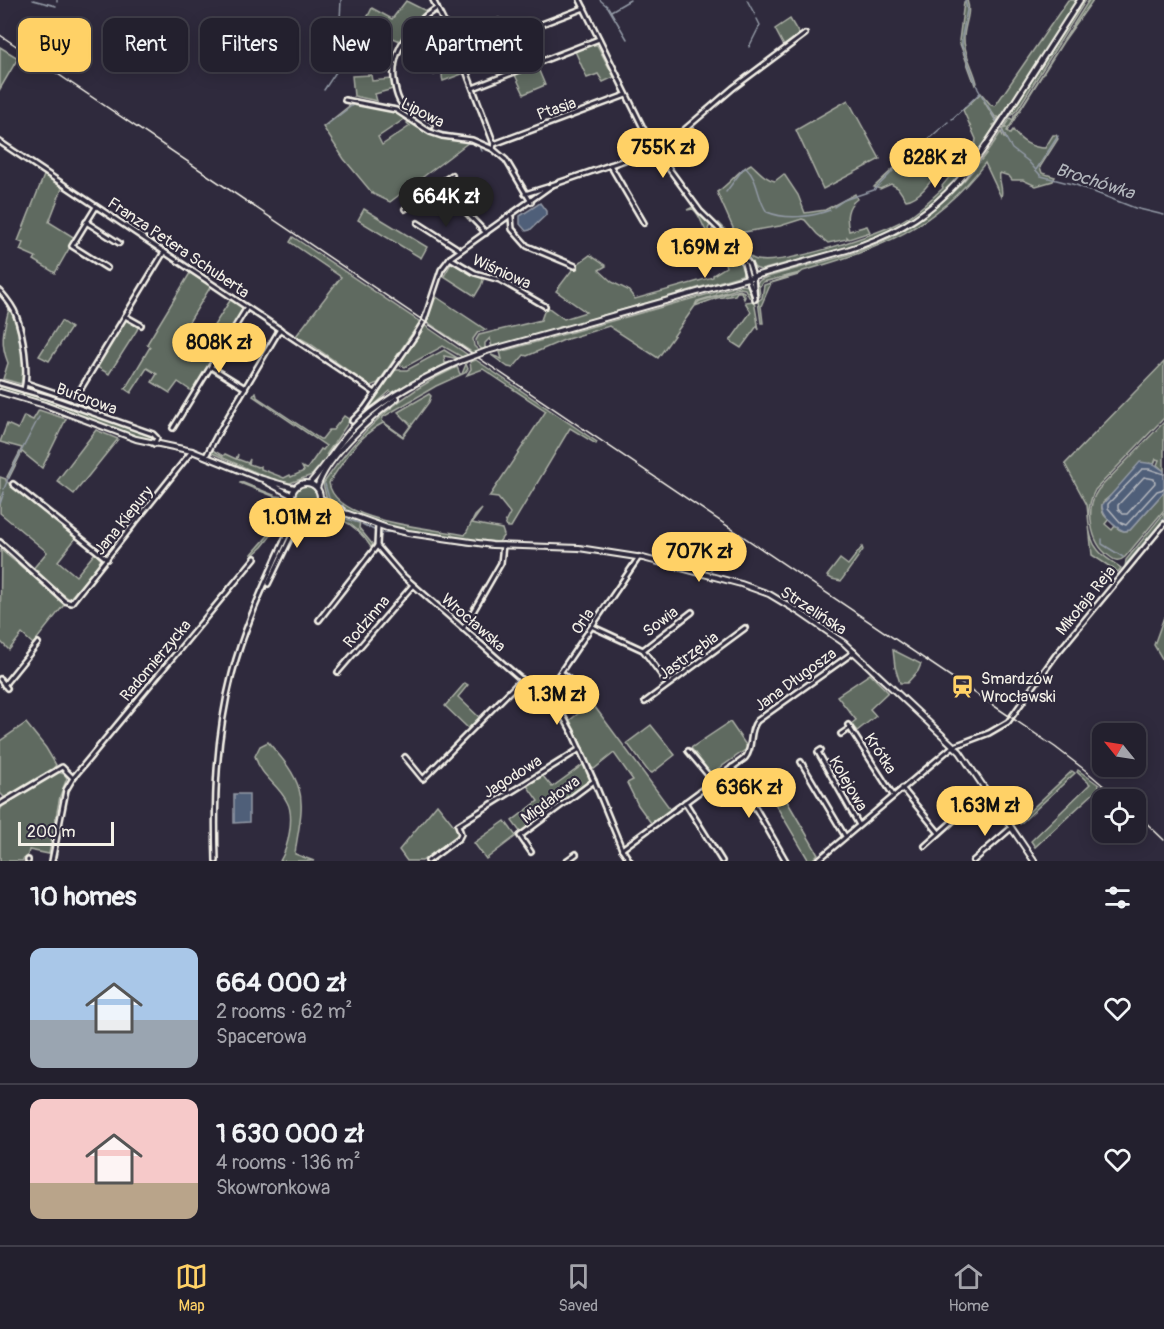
<!DOCTYPE html>
<meta charset="utf-8">
<style>
body{margin:0;font-family:Pangolin,sans-serif;background:#2b2836;color:#f1f3f6;height:100vh;display:flex;flex-direction:column;font-size:22px;white-space:nowrap}
*{box-sizing:border-box;margin:0}
p{font-size:20px;color:#a3a3aa}
.icon{flex:none;width:33px;height:33px;fill:none;stroke:currentColor;stroke-width:2;stroke-linecap:round;stroke-linejoin:round}
.map{position:relative;height:861px;overflow:hidden}
.panel{display:flex;flex-direction:column;background:#23202e;flex:1}
.panel>*{flex:none}
.hud{position:absolute;left:18px;top:18px;width:600px;height:54px;display:flex;gap:12px}
.needle{width:39px;rotate:300deg}
.controls{position:absolute;left:1092px;top:723px;display:grid;gap:12px}
.controls a{display:grid;place-items:center;width:54px;height:54px;border-radius:12px;background:#23202e;box-shadow:0 3px 15px #0003,0 0 0 2px #403e4a;font-size:30px}
.scale{position:absolute;left:18px;bottom:15px;width:96px;box-sizing:border-box;padding-left:6px;border:3px solid #f4f1e8;border-top:0;font-size:16px;line-height:21px;white-space:nowrap;color:#f4f1e8;-webkit-text-stroke:4px #2f2a3d;paint-order:stroke}
.price{position:absolute;translate:-50% -51px;padding:0 14px;border-radius:21px;background:#ffd166;color:#111;font-size:20px;line-height:39px;filter:drop-shadow(0 2px 3px #0008)}
.price::after{content:'';position:absolute;left:50%;top:36px;width:18px;height:14px;margin-left:-9px;background:inherit;clip-path:polygon(0 0,100% 0,50% 100%)}
.price.active{background:#222;color:#fff}
ul{padding:0;list-style:none}
li{display:flex;align-items:center;gap:18px;height:150px;padding:0 30px}
li+li{border-top:2px solid #403e4a}
li span{display:grid;place-items:center;flex:none;width:168px;height:120px;border-radius:12px;color:#555}
li>.icon{margin-inline-start:auto}
span .icon{width:72px;height:72px;fill:#fffc;stroke-width:1}
li b{font-size:26px}
h2{display:flex;justify-content:space-between;align-items:center;height:72px;padding:0 30px;font-size:26px}
.pill{padding:0 21px;border-radius:12px;background:#23202e;box-shadow:0 3px 15px #0003,0 0 0 2px #403e4a;font-size:21px;line-height:54px}
.pill.active{background:#ffd166;color:#111}
.menu{display:flex;justify-content:space-around;align-items:center;height:84px;border-top:2px solid #403e4a;background:#23202e;font-size:16px;color:#a3a3aa}
.menu a{display:grid;justify-items:center;gap:3px}
.menu .active{color:#ffd166}
.map>svg:first-child{display:block}
.green{fill:#5f6b60;stroke:#aaaea4;stroke-width:1.5}
.water{fill:#505e79;stroke:#9299a5;stroke-width:1.5}
.lines{fill:none;stroke-linecap:round;stroke-linejoin:round}
.shore{stroke:#b2b6bc;stroke-width:1.5}
.stream{stroke:#9299a5;stroke-width:1.5}
.minor-casing{stroke:#f4f1e8;stroke-width:8}
.tertiary-casing{stroke:#f4f1e8;stroke-width:8}
.secondary-casing{stroke:#f4f1e8;stroke-width:8}
.minor{stroke:#2f2a3d;stroke-width:3}
.tertiary{stroke:#2f2a3d;stroke-width:3}
.secondary{stroke:#2f2a3d;stroke-width:4}
.rail{stroke:#f4f1e8;stroke-width:1.5}
.secondary-bridge-casing{stroke:#f4f1e8;stroke-width:8;stroke-linecap:butt}
.secondary-bridge{stroke:#2f2a3d;stroke-width:4}
.labels{text-anchor:middle;stroke-width:4.5;stroke-linejoin:round;paint-order:stroke}
.street-label{font-size:16px;fill:#f4f1e8;stroke:#2f2a3d}
.poi-label{font-size:16px;fill:#f4f1e8;stroke:#2f2a3d;text-anchor:start}
.water-label{font-size:18px;font-style:italic;fill:#b2b6bc;stroke:#2f2a3d}
</style>
<div class="map">
<svg width="1164" height="861" viewBox="0 0 1164 861">
<rect width="100%" height="100%" fill="#2f2a3d"/>
<filter id="ink" filterUnits="userSpaceOnUse"><feTurbulence type="fractalNoise" baseFrequency=".0167" numOctaves="2"/><feDisplacementMap in="SourceGraphic" scale="12" xChannelSelector="R" yChannelSelector="G"/><feConvolveMatrix kernelMatrix="1 2 1 2 8 2 1 2 1" color-interpolation-filters="sRGB"/></filter>
<g filter="url(#ink)">
<g class="green">
<path d="M967 0C972 13 964 25 964 38 963 52 974 69 977 83L975 85 959 41 964 2Z"/>
<path d="M1068 0H1077L1006 112 1000 118 998 117V121L984 101 997 123 993 125 994 127C970 172 932 211 884 233 849 250 799 259 761 270L755 268 738 244 717 224 719 223C727 230 747 257 754 259 777 268 872 236 896 224 913 216 929 201 943 188L942 186 975 146 976 139 963 110 981 93 991 105 995 106Z"/>
<path d="M1083 0H1086L1017 110 1008 118Z"/>
<path d="M1089 0H1093L1063 42 1007 131 1010 134 1013 130C1020 141 1032 148 1045 148L1053 135H1056L1058 139 1040 167 1042 173 1055 177 1053 181 1036 186 1023 180H1012L1009 176 1000 173C998 182 1004 188 1001 197L985 163C934 229 881 248 803 271L798 275 771 283 761 306 763 323H761L758 301 762 298 764 285 800 273 763 282 759 287 760 296 758 298 755 284 762 279C794 268 827 262 859 251 922 229 966 186 1001 132L1004 138H1006L1002 129 1006 128 1004 127 1010 118 1013 120 1014 116 1019 111Z"/>
<path d="M406 1 426 11 404 33 400 41 384 34 373 59 352 57 359 34 372 8 392 19Z"/>
<path d="M499 18 507 34 496 39 488 22Z"/>
<path d="M790 19 799 34 784 46 775 29Z"/>
<path d="M417 27 422 41 433 37 444 62 439 73 434 75 429 64 417 68 406 42Z"/>
<path d="M506 40 511 54 526 49 532 63 517 69 511 55 496 61 491 47Z"/>
<path d="M592 45H597L614 77 603 82 598 74 587 78 575 51Z"/>
<path d="M0 47 18 58 0 89Z"/>
<path d="M455 60 458 61 462 74 443 81C440 71 445 64 455 60Z"/>
<path d="M537 66 545 85 524 94 515 75Z"/>
<path d="M371 75 372 81 391 79 393 89 375 94 377 101 354 96 352 76Z"/>
<path d="M848 100 880 159 823 189 796 130Z"/>
<path d="M353 103 390 110 405 116 403 120 378 137 382 145 410 126 407 123 411 121 430 134 469 142 390 202 373 194 344 159 323 127Z"/>
<path d="M920 144C925 151 933 161 934 170 935 181 917 199 906 200L898 188 891 184 880 189 874 187Z"/>
<path d="M751 164C759 171 765 179 775 181L784 174 798 195 805 213 825 210 855 194 857 199C846 207 846 218 849 231L867 226 870 232 849 239 847 237V239L828 243 817 234 805 220 802 219 780 226 739 233 734 230 717 192C730 184 738 170 751 164Z"/>
<path d="M45 173 63 186 49 222 75 238 55 273 34 260 36 257 20 250 23 243 18 241Z"/>
<path d="M693 207 710 225 708 229 710 233 713 228C726 236 752 258 742 275L492 348 490 338 485 343V349L483 350 477 345 476 340 479 335 541 320 546 306 564 319 586 312 556 291 575 266 590 255 606 266 599 270 612 282 628 290 635 299 713 277V275L726 267C723 252 712 242 705 229 701 222 700 215 693 209L687 210Z"/>
<path d="M364 209 427 247 421 258 358 220Z"/>
<path d="M293 237 420 322 378 383 370 386 309 343 296 336 341 277 290 242Z"/>
<path d="M452 262 466 270 484 277 481 286 475 296 444 276Z"/>
<path d="M190 273 211 286 178 340 197 352 231 299 245 307 193 392 178 382 170 393 152 382 157 374 147 368 131 393 125 389 150 347 147 344Z"/>
<path d="M741 285 750 286 752 295 751 298 749 297 745 289 740 288 697 301 695 305 700 301 740 290 744 292 745 297 744 299 741 292H737L735 295 717 298 695 306 658 358 609 326 564 340 527 356 524 355 513 368 508 367 491 355 502 359 500 352Z"/>
<path d="M435 296 486 330 478 332 473 339 474 346 479 351 473 353 426 321Z"/>
<path d="M754 301 759 330 757 326 741 348 730 341 751 312 745 302Z"/>
<path d="M9 309C19 321 26 368 21 384L3 379 8 363C0 343 3 331 9 309Z"/>
<path d="M125 319 138 327 137 330 109 374 97 367 94 371Z"/>
<path d="M61 321 71 328 49 361 39 356Z"/>
<path d="M424 325 468 355 462 357 443 346 405 367 400 365V362Z"/>
<path d="M444 350 459 359 444 356 445 363H450L387 399 393 394 390 391C361 416 335 442 314 475L317 469 312 475 290 483 272 479 287 485 263 478 216 459 215 457 271 479 210 452 211 449 223 456 225 454 236 459 238 454 237 459 248 463 250 459 249 464 258 467 261 466V469L284 478 290 475 291 477 304 471 302 467 307 469 321 449 323 450 326 446 253 396 256 392 257 397 320 439H322L329 430H333L344 416 350 420 326 455 365 409 395 370H407Z"/>
<path d="M476 360 597 442 596 444 570 428 511 527H507L505 523 510 513 498 498 489 497 546 411 483 369 467 375 471 369 470 362Z"/>
<path d="M1164 362V418L1095 490C1086 506 1086 536 1098 550 1104 558 1114 562 1121 568L1118 572 1092 555 1087 505 1065 464Z"/>
<path d="M466 364 468 369 465 373 436 386 383 417 382 421 403 436 411 425 398 412 429 394 431 396 429 402 403 437 383 423C359 435 344 460 329 483 335 523 432 528 465 535L475 516 482 509 472 523 502 529 504 535 499 542C447 537 390 535 343 509V505L341 508 327 500 323 484C358 432 400 393 457 367L460 374H462Z"/>
<path d="M0 385 73 407 153 437 155 438V441L132 435 51 405 1 390Z"/>
<path d="M39 410 66 419 42 468 22 452 9 478 7 477 22 448 0 442 7 424 18 429 24 416 33 420Z"/>
<path d="M1164 422V471L1157 465 1159 460 1156 459 1154 464 1150 463 1103 502C1100 508 1103 516 1109 519L1105 524 1112 530 1115 526C1120 531 1123 532 1130 530L1164 492V510L1125 557C1119 562 1115 561 1109 556 1090 543 1085 508 1098 490Z"/>
<path d="M96 430 118 439 74 494 57 481Z"/>
<path d="M0 477 6 479V481L76 538 58 561 76 576 95 553 102 561 70 598H68L32 570 47 552 0 513Z"/>
<path d="M241 482 276 496 283 497 288 510V514L262 547 254 554H252C265 539 284 521 283 500L240 483Z"/>
<circle cx="306" cy="497" r="12"/>
<path d="M323 510 360 521 359 528 373 545 371 547C356 523 332 508 305 522L310 515Z"/>
<path d="M1164 513V522L1125 567 1126 560Z"/>
<path d="M862 547 863 550 841 581 832 579 827 576 840 559 848 565Z"/>
<path d="M1 550 64 602V605L33 644 22 634 9 650 0 641Z"/>
<path d="M1164 617V662L1154 645Z"/>
<path d="M893 650 921 664 918 671 907 683H900L895 667Z"/>
<path d="M870 674 888 692 870 709 876 716 857 731 851 724 856 720 837 696Z"/>
<path d="M465 683 468 685 458 697 480 718 469 729 445 706Z"/>
<path d="M592 703 671 810 651 823 638 805 627 783 633 780 614 753 594 769 591 767 570 720Z"/>
<path d="M730 722 748 748 711 774 691 748Z"/>
<path d="M26 723 46 748 56 765 51 771 5 798 0 793V741Z"/>
<path d="M651 725 675 755 652 773 648 771 627 743Z"/>
<path d="M268 742C280 756 294 771 299 789 305 808 297 834 295 854L314 861H280C288 848 295 816 287 802 278 783 261 778 255 756L260 746Z"/>
<path d="M584 764 590 780 521 833 512 821 538 801 526 784 542 775 552 787Z"/>
<path d="M1078 770 1099 785 1098 789 1035 847 1031 841 1090 784 1077 772Z"/>
<path d="M1072 771 1075 773 1020 824 1018 822Z"/>
<path d="M58 772 64 774 67 778 60 796 49 854 29 850 27 858 23 859V861H0V811L3 804Z"/>
<path d="M777 784 818 854 811 861H809L767 790Z"/>
<path d="M437 804 460 833 422 861H407L399 850Z"/>
<path d="M505 821 516 836 486 859 474 843Z"/>
</g>
<g class="water">
<path d="M540 203 546 211V215L530 230 526 231 520 224V216Z"/>
<path d="M1140 462 1154 464 1164 471V492L1130 530 1124 531C1114 527 1102 516 1102 505Z"/>
<path d="M234 794H249V822L234 823Z"/>
</g>
<g class="lines">
<g class="shore">
<path d="M1164 474 1149 469H1142L1108 504V508L1121 523 1126 525 1157 491 1164 489"/>
<path d="M1144 477 1154 479 1155 483 1127 514H1123L1118 509V505Z"/>
</g>
<g class="stream">
<path d="M33 0 56 6"/>
<path d="M600 0 608 7 627 39"/>
<path d="M747 0 755 15"/>
<path d="M965 0 967 10 962 36V46L978 89 997 122"/>
<path d="M57 2V0"/>
<path d="M611 11 630 0"/>
<path d="M749 47 760 25 757 19"/>
<path d="M324 90 336 72 338 61 341 0"/>
<path d="M393 106 402 109 432 130 454 135"/>
<path d="M952 119 980 93"/>
<path d="M409 121 430 135 479 145 482 151"/>
<path d="M325 126 354 104 392 111 402 116"/>
<path d="M1002 131 1012 149 1028 161 1041 176 1076 185 1135 208 1164 215"/>
<path d="M459 136 489 144"/>
<path d="M1036 170 1058 136"/>
<path d="M726 192 743 169 746 168C759 180 757 199 767 212 786 220 812 217 830 210"/>
<path d="M834 207 844 200 874 190 902 162 948 122"/>
<path d="M0 294 13 313 18 332"/>
<path d="M18 335 23 360"/>
<path d="M22 384 24 372 23 360"/>
<path d="M325 484 329 498 335 503"/>
<path d="M4 489 11 471 39 417"/>
<path d="M0 504 4 492"/>
<path d="M316 515 324 512 359 523"/>
<path d="M362 524 374 530"/>
<path d="M380 538 382 533 389 532 469 545"/>
<path d="M1102 539V544L1123 557"/>
<path d="M1127 563 1164 519"/>
<path d="M710 571 731 538"/>
</g>
<defs>
<g id="minor">
<path d="M433 0 460 55 494 144 493 149"/>
<path d="M460 55 584 8"/>
<path d="M473 88 599 39"/>
<path d="M345 100 396 110 430 132 442 136 472 140 493 149 506 160 531 202"/>
<path d="M431 126C421 120 409 112 401 103 397 98 396 91 395 86 388 53 411 24 437 8"/>
<path d="M0 142 375 393"/>
<path d="M494 144 626 95"/>
<path d="M610 165 644 223"/>
<path d="M440 185 486 233"/>
<path d="M525 194 551 186"/>
<path d="M96 207 72 246 107 268"/>
<path d="M405 209 452 175"/>
<path d="M511 217 512 229 527 246 575 266"/>
<path d="M86 222 119 243"/>
<path d="M418 223 460 250"/>
<path d="M450 258 475 273 500 280 545 306"/>
<path d="M753 277 755 299"/>
<path d="M748 278 755 297"/>
<path d="M0 291C6 298 13 306 16 315 23 333 29 371 24 390"/>
<path d="M125 316 141 325"/>
<path d="M211 367 245 388"/>
<path d="M0 383 48 397 153 434 157 438 154 444"/>
<path d="M26 383 91 405"/>
<path d="M74 400 164 252"/>
<path d="M352 421 365 408 415 336 424 321 441 270 450 258 552 185 648 152 676 137 733 88 805 34"/>
<path d="M173 428 246 309"/>
<path d="M206 456 216 437 280 329"/>
<path d="M13 484 107 559"/>
<path d="M378 525 377 546 401 574 563 716 572 732 594 781 622 849 630 861"/>
<path d="M0 542 65 601 71 603 192 451"/>
<path d="M319 620 377 546"/>
<path d="M593 627 643 650 668 684"/>
<path d="M463 629 501 563 503 545"/>
<path d="M643 650 692 612"/>
<path d="M338 672 413 585"/>
<path d="M561 673 585 692"/>
<path d="M0 679 7 688"/>
<path d="M4 685 38 643"/>
<path d="M543 698 639 557"/>
<path d="M645 702 745 628"/>
<path d="M848 725 893 795"/>
<path d="M841 734 850 728"/>
<path d="M821 750 818 752 859 825"/>
<path d="M688 751 713 781"/>
<path d="M405 757 423 779 522 679"/>
<path d="M801 762 845 836"/>
<path d="M732 767 786 861"/>
<path d="M902 788 939 833"/>
<path d="M685 802 722 861"/>
<path d="M0 804 62 767 73 778"/>
<path d="M925 846 965 810"/>
<path d="M622 849 745 758C754 747 748 732 757 721L854 652"/>
<path d="M531 852 520 836 594 781"/>
<path d="M28 861V860"/>
<path d="M52 861 66 790 73 778 255 558"/>
<path d="M428 861 459 838 461 834 458 825 580 749"/>
<path d="M566 861 576 854"/>
<path d="M973 861 1010 829"/>
</g>
<g id="tertiary">
<path d="M580 0 651 144 700 211 734 244 749 264 753 277"/>
<path d="M742 256 748 278"/>
<path d="M268 584 299 520 305 511"/>
<path d="M216 861C214 798 216 736 232 674 245 623 270 573 291 525L295 507"/>
<path d="M817 861 952 747 989 733 1008 722 1055 656 1164 524"/>
</g>
<g id="secondary">
<path d="M487 351 847 250C937 222 967 176 1015 101 1037 67 1058 34 1080 0"/>
<path d="M0 392 45 405 136 439 192 451 259 478 294 488"/>
<path d="M265 481 291 495"/>
<circle cx="306" cy="497" r="14"/>
<path d="M310 483C326 466 337 445 353 428 378 401 427 376 460 361"/>
<path d="M317 488C326 457 371 417 397 398"/>
<path d="M320 498 342 510"/>
<path d="M316 507 348 514 387 528 408 533 492 545 579 548 643 558 741 584 769 594 799 612 844 643 960 752 1034 861"/>
</g>
</defs>
<use href="#minor" class="minor-casing"/>
<use href="#tertiary" class="tertiary-casing"/>
<use href="#secondary" class="secondary-casing"/>
<use href="#minor" class="minor"/>
<use href="#tertiary" class="tertiary"/>
<use href="#secondary" class="secondary"/>
<g class="rail">
<path d="M0 35 1055 747 1085 770 1120 800"/>
<path d="M1136 813 1164 840"/>
</g>
<defs>
<path id="secondary-bridge" d="M460 361 487 351"/>
</defs>
<use href="#secondary-bridge" class="secondary-bridge-casing"/>
<use href="#secondary-bridge" class="secondary-bridge"/>
</g>
</g>
<defs>
<symbol id="station-bare" viewBox="-9 -9 18 18"><path d="M-3-6H3Q5-6 5-4V2Q5 4 3 4L4.5 6H3L1.5 4h-3L-3 6H-4.5L-3 4Q-5 4-5 2V-4Q-5-6-3-6ZM-3.5-4v3h7v-3ZM-3.5 1v1.5H-2V1ZM2 1v1.5H3.5V1Z" fill="#ffd166" stroke="#2f2a3d" stroke-width="2.5" paint-order="stroke"/></symbol>
</defs>
<g fill-rule="evenodd">
<use href="#station-bare" x="946" y="670" width="33" height="33"/>
</g>
<g class="labels">
<g class="street-label">
<text transform="translate(556 108) rotate(-19)" y="6">Ptasia</text>
<text transform="translate(423 112) rotate(27)" y="6">Lipowa</text>
<text transform="translate(179 247) rotate(34)" y="6">Franza Petera Schuberta</text>
<text transform="translate(502 271) rotate(24)" y="6">Wiśniowa</text>
<text transform="translate(87 398) rotate(20)" y="6">Buforowa</text>
<text transform="translate(123 520) rotate(-51)" y="6">Jana Kiepury</text>
<text transform="translate(1085 600) rotate(-51)" y="6">Mikołaja Reja</text>
<text transform="translate(814 610) rotate(33)" y="6">Strzelińska</text>
<text transform="translate(366 621) rotate(-50)" y="6">Rodzinna</text>
<text transform="translate(582 621) rotate(-56)" y="6">Orla</text>
<text transform="translate(660 621) rotate(-37)" y="6">Sowia</text>
<text transform="translate(474 622) rotate(41)" y="6">Wrocławska</text>
<text transform="translate(688 655) rotate(-36)" y="6">Jastrzębia</text>
<text transform="translate(155 660) rotate(-50)" y="6">Radomierzycka</text>
<text transform="translate(795 679) rotate(-36)" y="6">Jana Długosza</text>
<text transform="translate(881 753) rotate(57)" y="6">Krótka</text>
<text transform="translate(512 776) rotate(-32)" y="6">Jagodowa</text>
<text transform="translate(849 783) rotate(60)" y="6">Kolejowa</text>
<text transform="translate(550 799) rotate(-37)" y="6">Migdałowa</text>
</g>
<g class="poi-label">
<text x="981" y="684">Smardzów<tspan x="981" dy="18">Wrocławski</tspan></text>
</g>
<g class="water-label">
<text transform="translate(1095 181) rotate(18)" y="6">Brochówka</text>
</g>
</g>
</svg>
<div class="controls">
<a><svg class="needle" viewBox="-14 -14 28 28"><path d="M0-13l5 13h-10z" fill="#e53935"/><path d="M0 13l5-13h-10z" fill="#a3a3aa"/></svg></a>
<a><svg class="icon" aria-label="locate" viewBox="0 0 24 24"><circle cx="12" cy="12" r="6"/><path d="M12 2v4M12 18v4M2 12h4M18 12h4"/></svg></a>
</div>
<div class="scale">200 m</div>
<b class="price" style="left:663px;top:179px">755K zł</b>
<b class="price" style="left:935px;top:189px">828K zł</b>
<b class="price active" style="left:446px;top:228px">664K zł</b>
<b class="price" style="left:705px;top:279px">1.69M zł</b>
<b class="price" style="left:219px;top:374px">808K zł</b>
<b class="price" style="left:297px;top:549px">1.01M zł</b>
<b class="price" style="left:699px;top:583px">707K zł</b>
<b class="price" style="left:557px;top:726px">1.3M zł</b>
<b class="price" style="left:749px;top:819px">636K zł</b>
<b class="price" style="left:985px;top:837px">1.63M zł</b>
<div class="hud">
<a class="pill active">Buy</a>
<a class="pill">Rent</a>
<a class="pill">Filters</a>
<a class="pill">New</a>
<a class="pill">Apartment</a>
</div>
</div>
<section class="panel">
<h2>10 homes<svg class="icon" aria-label="filters" viewBox="0 0 24 24"><path d="M4 7h16M4 17h16"/><circle cx="9" cy="7" r="2"/><circle cx="15" cy="17" r="2"/></svg></h2>
<ul>
<li><span style="background:linear-gradient(#a9c7e8 60%,#9aa5b1 0)"><svg class="icon" aria-label="home" viewBox="0 0 24 24"><path d="M3 11l9-7 9 7M6 9v11h12V9"/></svg></span><div><b>664 000 zł</b><p>2 rooms · 62 m²</p><p>Spacerowa</p></div><svg class="icon" aria-label="heart" viewBox="0 0 24 24"><path d="M12 20l-8-8c-3-5 5-10 8-4 3-6 11-1 8 4z"/></svg></li>
<li><span style="background:linear-gradient(#f6c9c9 70%,#b9a48a 0)"><svg class="icon" aria-label="home" viewBox="0 0 24 24"><path d="M3 11l9-7 9 7M6 9v11h12V9"/></svg></span><div><b>1 630 000 zł</b><p>4 rooms · 136 m²</p><p>Skowronkowa</p></div><svg class="icon" aria-label="heart" viewBox="0 0 24 24"><path d="M12 20l-8-8c-3-5 5-10 8-4 3-6 11-1 8 4z"/></svg></li>
</ul>
</section>
<nav class="menu">
<a class="active"><svg class="icon" aria-label="map" viewBox="0 0 24 24"><path d="M3 6l6-2 6 2 6-2v14l-6 2-6-2-6 2zM9 4v14M15 6v14"/></svg>Map</a>
<a><svg class="icon" aria-label="saved" viewBox="0 0 24 24"><path d="M7 4h10v16l-5-4-5 4z"/></svg>Saved</a>
<a><svg class="icon" aria-label="home" viewBox="0 0 24 24"><path d="M3 11l9-7 9 7M6 9v11h12V9"/></svg>Home</a>
</nav>
